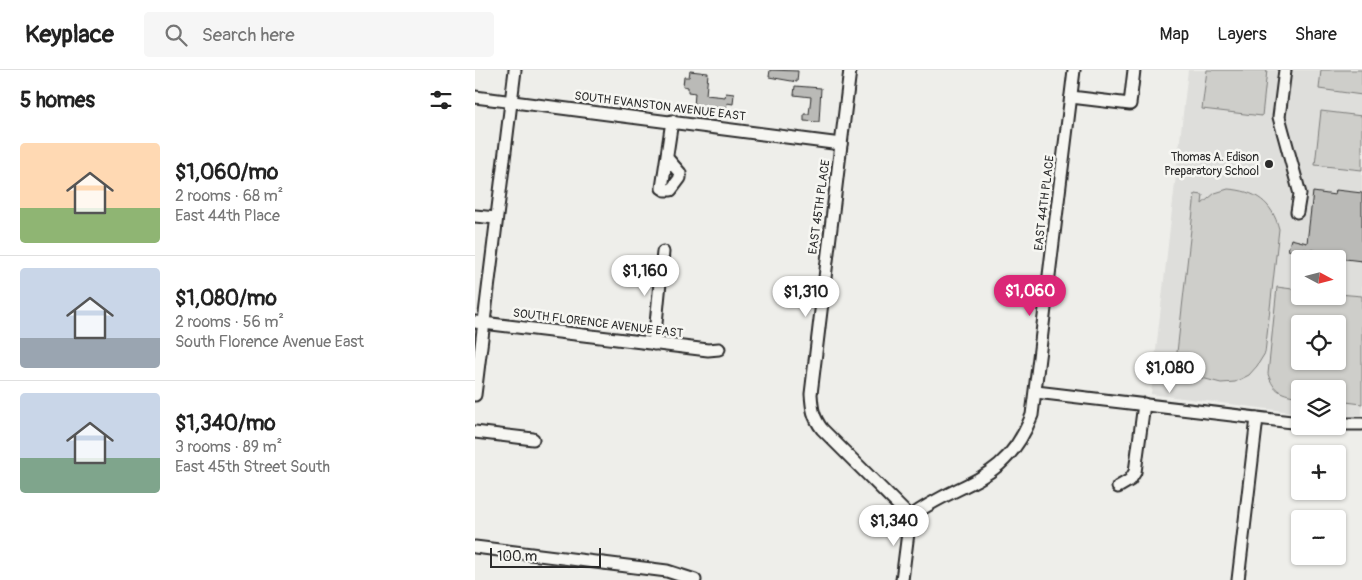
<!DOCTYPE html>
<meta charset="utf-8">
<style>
body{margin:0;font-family:Pangolin,sans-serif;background:#f6f6f6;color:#222;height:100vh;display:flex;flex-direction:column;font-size:19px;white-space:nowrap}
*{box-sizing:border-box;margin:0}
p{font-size:16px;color:#767676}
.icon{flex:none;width:28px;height:28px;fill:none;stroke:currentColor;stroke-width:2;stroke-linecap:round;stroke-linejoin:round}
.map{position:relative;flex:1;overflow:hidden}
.side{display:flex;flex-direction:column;background:#fff;width:475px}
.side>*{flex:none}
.needle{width:32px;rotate:97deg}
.controls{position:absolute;left:816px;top:180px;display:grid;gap:10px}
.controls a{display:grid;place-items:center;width:55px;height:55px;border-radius:5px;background:#fff;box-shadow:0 1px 4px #0004;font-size:25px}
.scale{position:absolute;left:15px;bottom:12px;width:111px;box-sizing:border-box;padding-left:5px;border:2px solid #2b2b2b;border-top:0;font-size:14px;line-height:18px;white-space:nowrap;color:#2b2b2b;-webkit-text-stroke:4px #f6f6f2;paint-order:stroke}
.price{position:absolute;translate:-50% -42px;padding:0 11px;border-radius:18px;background:#fff;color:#222;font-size:16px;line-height:32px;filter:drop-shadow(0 1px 2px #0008)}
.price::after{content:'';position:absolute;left:50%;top:30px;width:15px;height:11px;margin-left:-8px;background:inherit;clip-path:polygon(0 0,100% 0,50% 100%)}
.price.selected{background:#db2777;color:#fff}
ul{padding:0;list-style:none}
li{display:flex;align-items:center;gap:15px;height:125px;padding:0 20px}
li+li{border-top:1px solid #e0e0e0}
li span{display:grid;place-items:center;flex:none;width:140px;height:100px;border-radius:5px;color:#555}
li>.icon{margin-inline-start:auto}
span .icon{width:60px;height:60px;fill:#fffc;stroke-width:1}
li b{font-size:21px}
h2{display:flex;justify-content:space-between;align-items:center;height:60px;padding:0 20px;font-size:21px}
header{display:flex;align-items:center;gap:30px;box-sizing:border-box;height:70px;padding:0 25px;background:#fff;border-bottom:1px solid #e0e0e0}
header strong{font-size:24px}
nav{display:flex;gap:28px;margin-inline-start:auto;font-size:18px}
.search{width:350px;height:45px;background:#f6f6f6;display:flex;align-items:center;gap:12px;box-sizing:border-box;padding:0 18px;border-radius:5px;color:#767676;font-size:19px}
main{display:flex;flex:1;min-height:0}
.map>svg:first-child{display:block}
.built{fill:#dededb;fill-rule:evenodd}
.green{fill:#cececa;stroke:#7c7c7a;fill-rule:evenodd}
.building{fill:#babab7;stroke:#2b2b2b}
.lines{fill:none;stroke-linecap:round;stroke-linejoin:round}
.minor-casing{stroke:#2b2b2b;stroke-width:15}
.minor{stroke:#f6f6f2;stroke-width:11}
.poi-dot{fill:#2b2b2b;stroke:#f6f6f2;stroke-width:2}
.labels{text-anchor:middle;stroke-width:5;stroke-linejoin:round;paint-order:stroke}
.street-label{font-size:12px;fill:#2b2b2b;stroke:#f6f6f2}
.poi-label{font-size:12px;fill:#2b2b2b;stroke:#f6f6f2;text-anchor:end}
</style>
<header>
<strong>Keyplace</strong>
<div class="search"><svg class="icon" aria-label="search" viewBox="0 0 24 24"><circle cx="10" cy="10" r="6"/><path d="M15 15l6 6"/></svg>Search here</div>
<nav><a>Map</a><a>Layers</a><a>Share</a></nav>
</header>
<main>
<section class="side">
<h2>5 homes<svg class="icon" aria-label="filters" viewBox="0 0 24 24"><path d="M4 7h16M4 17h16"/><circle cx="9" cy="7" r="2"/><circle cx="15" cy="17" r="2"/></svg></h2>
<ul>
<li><span style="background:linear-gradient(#ffd9b3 65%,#8fb573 0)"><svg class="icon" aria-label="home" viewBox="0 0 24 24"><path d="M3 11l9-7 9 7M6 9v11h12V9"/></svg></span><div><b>$1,060/mo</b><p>2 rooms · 68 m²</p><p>East 44th Place</p></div></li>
<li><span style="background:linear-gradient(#c9d6e8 70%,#9aa5b1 0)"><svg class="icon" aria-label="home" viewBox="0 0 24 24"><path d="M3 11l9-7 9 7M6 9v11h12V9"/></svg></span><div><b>$1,080/mo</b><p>2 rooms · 56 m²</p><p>South Florence Avenue East</p></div></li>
<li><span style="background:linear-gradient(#c9d6e8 65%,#7fa58c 0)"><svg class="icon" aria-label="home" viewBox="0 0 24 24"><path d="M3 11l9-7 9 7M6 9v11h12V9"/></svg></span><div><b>$1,340/mo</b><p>3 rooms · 89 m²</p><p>East 45th Street South</p></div></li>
</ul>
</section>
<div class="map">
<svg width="887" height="510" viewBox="0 0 887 510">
<rect width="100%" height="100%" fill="#eeeeea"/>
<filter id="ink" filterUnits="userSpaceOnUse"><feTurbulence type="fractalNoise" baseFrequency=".02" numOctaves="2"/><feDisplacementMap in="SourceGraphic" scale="10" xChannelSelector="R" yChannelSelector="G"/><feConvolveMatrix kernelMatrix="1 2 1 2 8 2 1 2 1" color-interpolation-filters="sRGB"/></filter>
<g filter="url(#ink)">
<path class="built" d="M713 0H887V346L863 345 862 319H825V343L676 324ZM825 189H862V226H825ZM825 254H862V291H825Z"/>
<g class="green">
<path d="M732 0H792L787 46 727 39Z"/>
<path d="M846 0H887V25L844 19Z"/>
<path d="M846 41 887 46V100L840 95Z"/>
<path d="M753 119C781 121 797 132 804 159L790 283 782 296 774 305 760 312 746 313 723 307 709 291 707 300H700L720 124 728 125 727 134 740 123Z"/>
<path d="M802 217 825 220V226H862L863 224 887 226V334L863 331 862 319H825V327C806 324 799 322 793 304ZM825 254H862V291H825Z"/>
</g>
<g class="building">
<path d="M295 0 323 1 322 12 294 7Z"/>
<path d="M215 1 233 3 231 25 250 27 251 23 259 24 258 34 252 33 251 39 248 38 247 41 219 37 220 23 213 22V17L208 16 209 7H214Z"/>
<path d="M320 16 346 18 344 52 329 51V44H334L336 27 319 25Z"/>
<path d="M861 120 887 123V191L854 187 855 182 828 179 827 183 813 180 816 169 832 173 838 122 860 125Z"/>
</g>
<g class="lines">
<defs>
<g id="minor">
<path d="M375 0 336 324C337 339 338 347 347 359L435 447"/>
<path d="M810 0 804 47 825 124 822 142"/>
<path d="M0 27 366 74"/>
<path d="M596 27 655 34 659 0"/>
<path d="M192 88 205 103V108L196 120H190L187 118 197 51"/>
<path d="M0 146 21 148"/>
<path d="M0 252 233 280 244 279"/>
<path d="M179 274 188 182"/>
<path d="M561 322 825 353"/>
<path d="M0 325 40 0"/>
<path d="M862 354H887"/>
<path d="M0 362 58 369"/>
<path d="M643 417 655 410 660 402 669 334"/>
<path d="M435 447C486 409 530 415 557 345L599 0"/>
<path d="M0 477 192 501 220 510"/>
<path d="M427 510 435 447"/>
<path d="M763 510 782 348"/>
</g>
</defs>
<use href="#minor" class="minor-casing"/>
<use href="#minor" class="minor"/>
</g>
</g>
<circle class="poi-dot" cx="794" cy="94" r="5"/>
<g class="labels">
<g class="street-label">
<text transform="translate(185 36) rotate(7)" y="4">SOUTH EVANSTON AVENUE EAST</text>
<text transform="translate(569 133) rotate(-83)" y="4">EAST 44TH PLACE</text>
<text transform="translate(344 137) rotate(-82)" y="4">EAST 45TH PLACE</text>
<text transform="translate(123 253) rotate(7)" y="4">SOUTH FLORENCE AVENUE EAST</text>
</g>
<g class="poi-label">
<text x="784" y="91">Thomas A. Edison<tspan x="784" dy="14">Preparatory School</tspan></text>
</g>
</g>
</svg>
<div class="controls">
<a><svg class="needle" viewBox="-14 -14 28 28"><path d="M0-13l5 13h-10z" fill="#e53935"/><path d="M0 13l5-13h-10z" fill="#767676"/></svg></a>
<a><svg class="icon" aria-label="locate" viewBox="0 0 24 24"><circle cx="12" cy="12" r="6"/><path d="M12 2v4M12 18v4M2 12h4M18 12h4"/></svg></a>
<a><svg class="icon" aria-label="layers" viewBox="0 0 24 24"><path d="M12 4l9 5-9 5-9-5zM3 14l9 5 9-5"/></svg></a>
<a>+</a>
<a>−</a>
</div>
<div class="scale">100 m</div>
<b class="price" style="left:170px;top:227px">$1,160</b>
<b class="price selected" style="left:555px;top:247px">$1,060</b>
<b class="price" style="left:331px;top:248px">$1,310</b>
<b class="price" style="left:695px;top:324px">$1,080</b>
<b class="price" style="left:419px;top:477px">$1,340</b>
</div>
</main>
